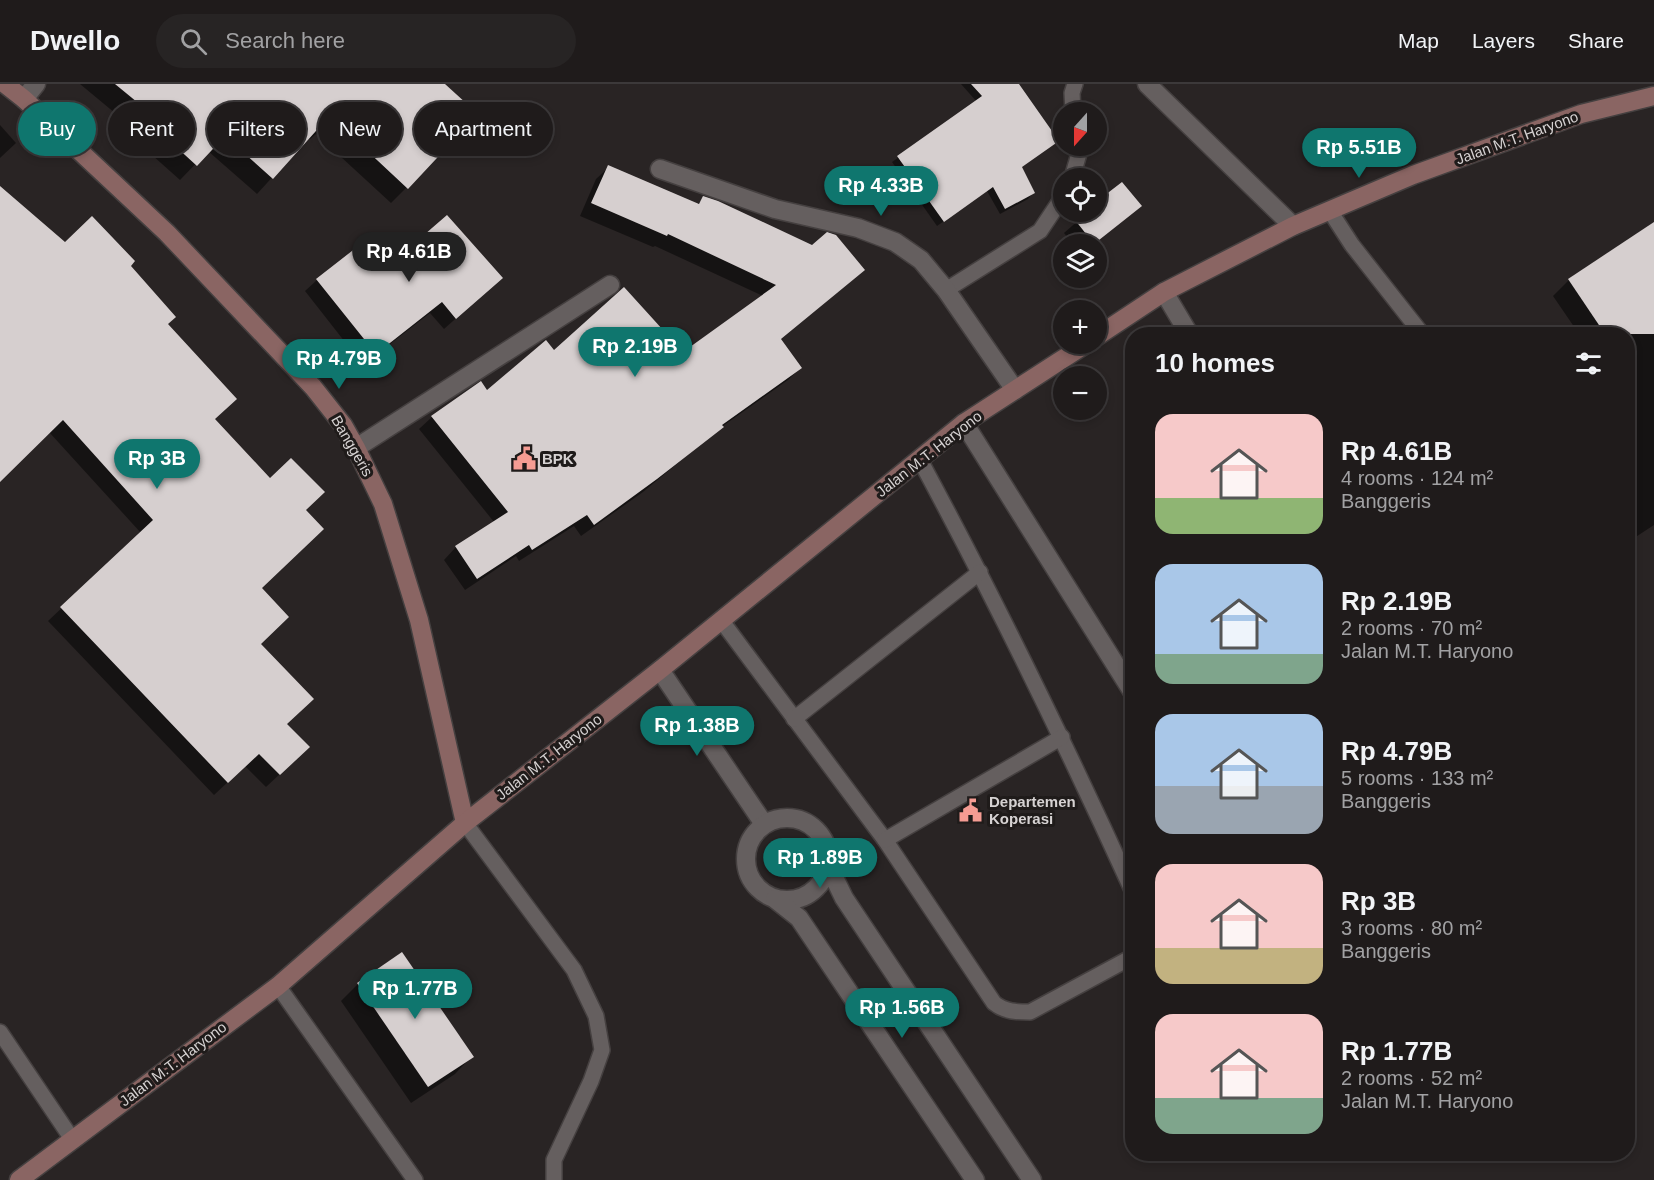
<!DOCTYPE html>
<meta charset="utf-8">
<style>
body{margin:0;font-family:Arial,sans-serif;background:#272424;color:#f1f3f6;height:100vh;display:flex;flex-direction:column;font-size:22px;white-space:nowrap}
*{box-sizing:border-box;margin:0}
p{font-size:20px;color:#a1a1a3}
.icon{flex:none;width:33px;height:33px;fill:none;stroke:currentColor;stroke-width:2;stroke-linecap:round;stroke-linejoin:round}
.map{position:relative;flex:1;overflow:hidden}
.drawer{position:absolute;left:1125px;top:243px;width:510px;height:834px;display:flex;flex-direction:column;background:#1f1b1b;border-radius:24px;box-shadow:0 3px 9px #0003,0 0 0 2px #3c393a}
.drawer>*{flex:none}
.banner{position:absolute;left:18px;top:18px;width:570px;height:54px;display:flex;gap:12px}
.needle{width:39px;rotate:201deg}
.buttons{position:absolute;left:1053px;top:18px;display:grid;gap:12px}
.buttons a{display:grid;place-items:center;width:54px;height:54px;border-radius:50%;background:#1f1b1b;box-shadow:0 3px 9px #0003,0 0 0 2px #3c393a;font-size:30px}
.price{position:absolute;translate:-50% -51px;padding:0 14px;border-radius:21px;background:#0f766e;color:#fff;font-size:20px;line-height:39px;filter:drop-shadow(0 2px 3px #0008)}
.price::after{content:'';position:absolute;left:50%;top:36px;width:18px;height:14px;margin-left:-9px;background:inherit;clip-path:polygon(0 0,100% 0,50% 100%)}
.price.active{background:#222;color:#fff}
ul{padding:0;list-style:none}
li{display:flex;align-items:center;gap:18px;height:150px;padding:0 30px}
li span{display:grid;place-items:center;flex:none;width:168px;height:120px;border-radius:18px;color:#555}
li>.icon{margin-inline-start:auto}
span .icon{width:72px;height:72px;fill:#fffc;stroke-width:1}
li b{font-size:26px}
h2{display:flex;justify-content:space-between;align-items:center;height:72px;padding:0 30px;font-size:26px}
.tag{padding:0 21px;border-radius:27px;background:#1f1b1b;box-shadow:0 3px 9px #0003,0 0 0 2px #3c393a;font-size:21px;line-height:54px}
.tag.active{background:#0f766e;color:#fff}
header{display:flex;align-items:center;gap:36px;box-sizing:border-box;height:84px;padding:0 30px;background:#1f1b1b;border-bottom:2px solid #3c393a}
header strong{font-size:28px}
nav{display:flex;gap:33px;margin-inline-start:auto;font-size:21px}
.search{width:420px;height:54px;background:#272424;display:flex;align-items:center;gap:15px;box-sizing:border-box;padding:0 21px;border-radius:33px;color:#a1a1a3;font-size:22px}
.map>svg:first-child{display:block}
.shadow{fill:#0007}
.building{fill:#d6cfcf}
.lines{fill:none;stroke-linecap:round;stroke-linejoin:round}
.lane-casing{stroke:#454040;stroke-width:18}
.street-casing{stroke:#454040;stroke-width:21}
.secondary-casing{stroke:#454040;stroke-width:21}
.lane{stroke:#655f5f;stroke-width:15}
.street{stroke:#655f5f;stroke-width:18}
.secondary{stroke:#8a6563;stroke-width:18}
.labels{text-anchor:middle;stroke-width:6;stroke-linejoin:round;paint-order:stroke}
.street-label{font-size:15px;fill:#d6d2d2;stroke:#1f1b1a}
.poi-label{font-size:15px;font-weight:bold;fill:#d6d2d2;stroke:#1f1b1a;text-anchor:start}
</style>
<header>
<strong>Dwello</strong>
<div class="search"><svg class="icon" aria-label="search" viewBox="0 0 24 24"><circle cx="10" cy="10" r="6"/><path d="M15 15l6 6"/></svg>Search here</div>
<nav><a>Map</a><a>Layers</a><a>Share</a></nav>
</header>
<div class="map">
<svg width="1654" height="1096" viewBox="0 0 1654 1096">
<rect width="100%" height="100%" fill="#292424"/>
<g class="shadow">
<path d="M80 0H442L407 103 391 119 316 50 310 55 308 54 257 110 208 67 180 96 134 55 139 49Z"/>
<path d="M961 0H1019L1018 1 1057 57 1020 84 1033 109 1028 115 1000 130 987 107 937 142 892 78 977 18Z"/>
<path d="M0 41 16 59 0 74Z"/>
<path d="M609 83 697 121 704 114 850 198 780 256 800 284 788 296 720 344 643 408 581 452 574 442 519 477 516 472 465 506 444 476 456 463 494 438 419 345 432 333 487 308 554 268 683 270 763 212 655 162 653 163 580 132 596 95Z"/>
<path d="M0 104 65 160 129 182 166 240 213 336 270 396 304 426 260 504 259 560 286 640 295 676 266 703 245 682 214 711 48 537 141 449 49 348 0 396Z"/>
<path d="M1140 122 1094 160H1073L1064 149 1088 128Z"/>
<path d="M1654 140V441L1628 458V250H1579L1553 212 1569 196Z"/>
<path d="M387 185 489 205 444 245 430 229 363 281 305 207 317 196Z"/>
<path d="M402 870 472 972 455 990 411 1019 341 917 358 900Z"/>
</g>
<g class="building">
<path d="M115 0H445L478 30 408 105 332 34 327 41 324 38 273 95 225 52 197 82 149 38 154 32Z"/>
<path d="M971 0H1019L1059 57 1022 83 1035 109 1005 125 993 103 944 138 897 72 982 12Z"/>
<path d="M608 81 699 120 703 112 718 117 812 161 827 148 836 151 865 186 781 255 802 284 722 341 724 343 657 395 594 441 587 431 532 466 529 461 477 495 455 462 508 428 431 332 481 297 487 306 546 256 554 266 624 203 683 268 776 201 668 150 667 152 591 119Z"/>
<path d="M1122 98 1142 122 1094 160 1075 136 1085 128H1096V118Z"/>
<path d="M0 102 65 158 92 132 135 177 131 182 176 233 168 240 237 315 215 335 270 394 291 374 325 408 306 426 324 445 262 504 289 533 261 560 314 615 287 640 310 663 280 691 259 670 228 699 60 523 153 436 63 336 0 398Z"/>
<path d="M447 131 503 194 456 235 442 218 376 270 316 195 366 156 387 183Z"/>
<path d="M1654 138V250H1605L1568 195Z"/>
<path d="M402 868 474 973 428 1003 357 899Z"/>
</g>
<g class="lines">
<defs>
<g id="lane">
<path d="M1073 28 1072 9 1075 0"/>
<path d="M1072 94 1080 66 1079 62"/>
<path d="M1330 127 1352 161 1422 250"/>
<path d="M946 206 1040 147 1064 111"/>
<path d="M920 376C996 517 1066 661 1132 806"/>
<path d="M721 536 885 756 994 919C1005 928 1017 928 1030 928L1132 873"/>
<path d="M794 635 980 488"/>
<path d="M465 739 574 886 596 932 602 966 591 997 554 1076V1096"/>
<path d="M885 756 1062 653"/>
<path d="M278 902 415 1096"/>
<path d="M0 948 72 1055"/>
</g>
<g id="street">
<path d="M1147 0 1293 142"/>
<path d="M24 15 36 0"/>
<path d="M660 85 775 125 858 144 895 158 921 176 946 206 1015 306"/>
<path d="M1164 208 1189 250"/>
<path d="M964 339 1132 607"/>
<path d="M356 364 610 201"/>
<path d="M660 586 764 740"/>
<circle cx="787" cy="775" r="41"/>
<path d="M828 781 844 814 1032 1096"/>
<path d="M775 815 799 834 975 1096"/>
</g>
<g id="secondary">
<path d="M5 0 24 15 167 149 313 303 343 341 356 364 383 420 419 536 465 739"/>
<path d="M1096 253 1164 208 1293 142 1413 91 1581 30 1654 12"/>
<path d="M19 1096 278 902 465 739 660 586 964 339 1086 260"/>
</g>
</defs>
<use href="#lane" class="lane-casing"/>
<use href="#street" class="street-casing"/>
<use href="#secondary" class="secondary-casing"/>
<use href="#lane" class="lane"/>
<use href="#street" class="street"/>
<use href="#secondary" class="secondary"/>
</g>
<defs>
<symbol id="civic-bare" viewBox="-9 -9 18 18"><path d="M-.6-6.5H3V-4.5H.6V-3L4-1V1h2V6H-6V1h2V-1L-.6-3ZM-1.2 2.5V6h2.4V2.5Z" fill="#f59c93" stroke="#1f1b1a" stroke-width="2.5" paint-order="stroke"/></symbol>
</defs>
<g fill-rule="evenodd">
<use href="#civic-bare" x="508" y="358" width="33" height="33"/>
<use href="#civic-bare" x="954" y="710" width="33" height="33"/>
</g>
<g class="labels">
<g class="street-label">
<text transform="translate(1517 54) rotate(-20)" y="5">Jalan M.T. Haryono</text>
<text transform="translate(352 362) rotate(60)" y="5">Banggeris</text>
<text transform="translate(929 370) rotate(-38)" y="5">Jalan M.T. Haryono</text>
<text transform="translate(549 673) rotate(-38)" y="5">Jalan M.T. Haryono</text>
<text transform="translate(173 980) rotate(-37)" y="5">Jalan M.T. Haryono</text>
</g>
<g class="poi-label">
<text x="542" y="380">BPK</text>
<text x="989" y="723">Departemen<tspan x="989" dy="17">Koperasi</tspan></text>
</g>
</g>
</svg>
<div class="buttons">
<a><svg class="needle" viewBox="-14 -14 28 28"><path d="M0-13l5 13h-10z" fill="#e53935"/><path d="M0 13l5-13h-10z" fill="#a1a1a3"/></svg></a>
<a><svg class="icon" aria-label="locate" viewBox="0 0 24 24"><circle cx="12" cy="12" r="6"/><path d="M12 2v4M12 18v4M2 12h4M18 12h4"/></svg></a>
<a><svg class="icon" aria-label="layers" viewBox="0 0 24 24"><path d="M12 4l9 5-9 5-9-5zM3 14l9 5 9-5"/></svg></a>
<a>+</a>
<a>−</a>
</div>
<b class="price" style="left:1359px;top:95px">Rp 5.51B</b>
<b class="price" style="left:881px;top:133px">Rp 4.33B</b>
<b class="price active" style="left:409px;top:199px">Rp 4.61B</b>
<b class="price" style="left:635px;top:294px">Rp 2.19B</b>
<b class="price" style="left:339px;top:306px">Rp 4.79B</b>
<b class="price" style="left:157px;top:406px">Rp 3B</b>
<b class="price" style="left:697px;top:673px">Rp 1.38B</b>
<b class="price" style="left:820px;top:805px">Rp 1.89B</b>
<b class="price" style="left:415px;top:936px">Rp 1.77B</b>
<b class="price" style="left:902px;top:955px">Rp 1.56B</b>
<div class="banner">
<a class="tag active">Buy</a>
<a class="tag">Rent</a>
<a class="tag">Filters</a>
<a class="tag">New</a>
<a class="tag">Apartment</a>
</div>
<section class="drawer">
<h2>10 homes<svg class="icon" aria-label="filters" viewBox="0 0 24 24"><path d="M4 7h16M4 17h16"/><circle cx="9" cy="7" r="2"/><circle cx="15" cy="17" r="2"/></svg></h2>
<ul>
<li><span style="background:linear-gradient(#f6c9c9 70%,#8fb573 0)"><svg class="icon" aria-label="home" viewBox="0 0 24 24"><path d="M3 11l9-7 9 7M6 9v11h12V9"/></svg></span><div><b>Rp 4.61B</b><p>4 rooms · 124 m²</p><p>Banggeris</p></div></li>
<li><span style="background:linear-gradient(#a9c7e8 75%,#7fa58c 0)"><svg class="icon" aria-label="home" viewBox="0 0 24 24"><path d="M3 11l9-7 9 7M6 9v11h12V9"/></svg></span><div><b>Rp 2.19B</b><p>2 rooms · 70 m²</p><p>Jalan M.T. Haryono</p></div></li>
<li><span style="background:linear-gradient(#a9c7e8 60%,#9aa5b1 0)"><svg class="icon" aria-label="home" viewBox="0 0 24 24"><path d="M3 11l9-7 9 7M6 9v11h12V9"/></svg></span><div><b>Rp 4.79B</b><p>5 rooms · 133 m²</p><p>Banggeris</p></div></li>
<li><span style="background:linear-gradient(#f6c9c9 70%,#c2b280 0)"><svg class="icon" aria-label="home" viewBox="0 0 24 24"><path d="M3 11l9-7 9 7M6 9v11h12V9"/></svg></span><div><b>Rp 3B</b><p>3 rooms · 80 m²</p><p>Banggeris</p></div></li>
<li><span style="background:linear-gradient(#f6c9c9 70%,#7fa58c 0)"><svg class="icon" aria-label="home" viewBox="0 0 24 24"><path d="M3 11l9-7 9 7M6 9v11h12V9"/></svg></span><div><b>Rp 1.77B</b><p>2 rooms · 52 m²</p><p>Jalan M.T. Haryono</p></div></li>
</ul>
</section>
</div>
